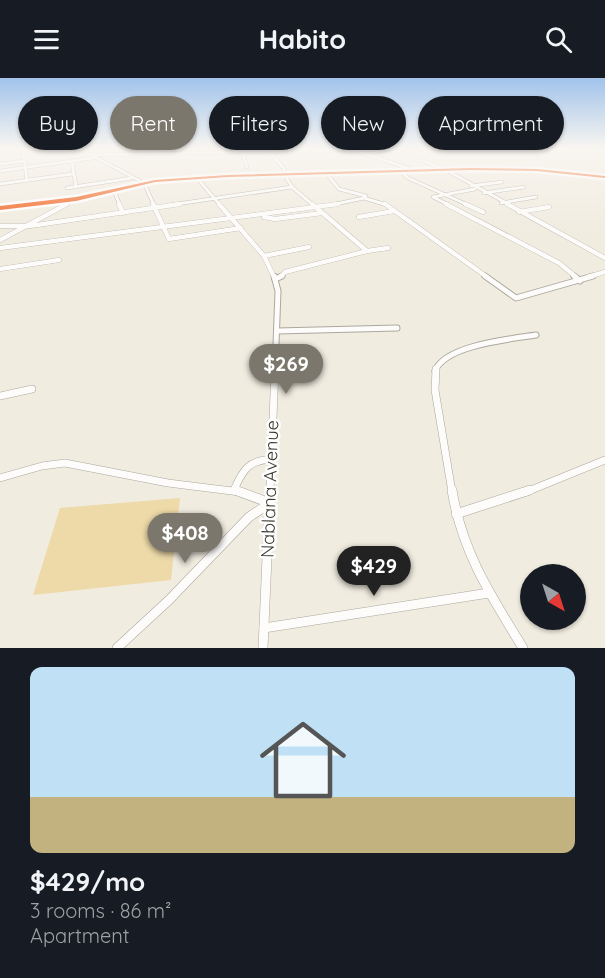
<!DOCTYPE html>
<meta charset="utf-8">
<style>
body{margin:0;font-family:Quicksand,sans-serif;background:#242831;color:#f1f3f6;height:100vh;display:flex;flex-direction:column;font-size:22px;white-space:nowrap}
*{box-sizing:border-box;margin:0}
p{font-size:20px;color:#9ea1a6}
.icon{flex:none;width:33px;height:33px;fill:none;stroke:currentColor;stroke-width:2;stroke-linecap:round;stroke-linejoin:round}
.map{position:relative;height:570px;overflow:hidden}
.panel{display:flex;flex-direction:column;background:#171b24;flex:1}
.panel>*{flex:none}
.banner{position:absolute;left:18px;top:18px;width:570px;height:54px;display:flex;gap:12px}
.needle{width:39px;rotate:141deg}
.tools{position:absolute;left:520px;top:486px;display:grid;gap:12px}
.tools a{display:grid;place-items:center;width:66px;height:66px;border-radius:50%;background:#171b24;box-shadow:0 2px 4px #0004;font-size:30px}
.price{position:absolute;translate:-50% -51px;padding:0 14px;border-radius:21px;background:#7b776d;color:#fff;font-size:20px;line-height:39px;filter:drop-shadow(0 2px 3px #0008)}
.price::after{content:'';position:absolute;left:50%;top:36px;width:18px;height:14px;margin-left:-9px;background:inherit;clip-path:polygon(0 0,100% 0,50% 100%)}
.price.selected{background:#222;color:#fff}
ul{padding:0;list-style:none}
li{display:grid;align-content:center;gap:12px;height:318px;padding:0 30px}
li+li{border-top:2px solid #363941}
li span{display:grid;place-items:center;height:186px;border-radius:12px;color:#555}
li>.icon{margin-inline-start:auto}
span .icon{width:108px;height:108px;fill:#fffc;stroke-width:1}
li b{font-size:26px}
.chip{padding:0 21px;border-radius:27px;background:#171b24;box-shadow:0 2px 4px #0004;font-size:21px;line-height:54px}
.chip.selected{background:#7b776d;color:#fff}
header{display:flex;justify-content:space-between;align-items:center;height:78px;padding:0 30px;background:#171b24;font-size:27px;font-weight:700}
.map>svg:first-child{display:block}
.built{fill:#f3ead3}
.green{fill:#eddaa8}
.lines{fill:none;stroke-linecap:round;stroke-linejoin:round}
.street-far4-casing{stroke:#aca89f;stroke-width:4}
.street-far3-casing{stroke:#aca89f;stroke-width:5}
.street-far2-casing{stroke:#aca89f;stroke-width:7}
.street-far1-casing{stroke:#aca89f;stroke-width:8}
.street-casing{stroke:#aca89f;stroke-width:10}
.secondary-casing{stroke:#aca89f;stroke-width:2}
.street-far4{stroke:#fdfcfa;stroke-width:3}
.street-far3{stroke:#fdfcfa;stroke-width:4.5}
.street-far2{stroke:#fdfcfa;stroke-width:5}
.street-far1{stroke:#fdfcfa;stroke-width:7}
.street{stroke:#fdfcfa;stroke-width:9}
.secondary{fill:#f6f6f7;fill-rule:evenodd}
.bus-1-casing{stroke:#fefefe;stroke-width:5}
.bus-1{fill:#f26522;fill-rule:evenodd}
.labels{text-anchor:middle;stroke-width:5;stroke-linejoin:round;paint-order:stroke}
.street-label{font-size:18px;fill:#3b382f;stroke:#fefefe}
</style>
<header><svg class="icon" aria-label="menu" viewBox="0 0 24 24"><path d="M4 6h16M4 12h16M4 18h16"/></svg>Habito<svg class="icon" aria-label="search" viewBox="0 0 24 24"><circle cx="10" cy="10" r="6"/><path d="M15 15l6 6"/></svg></header>
<div class="map">
<svg width="605" height="570" viewBox="0 0 605 570">
<rect width="100%" height="100%" fill="#f1ece0"/>
<path class="built" d="M84 71H234L230 73 89 75Z"/>
<path class="green" d="M180 420 171 502 33 517 60 430Z"/>
<g class="lines">
<defs>
<g id="street-far4">
<path d="M18 71 23 73 27 102"/>
<path d="M80 71 144 105 154 127"/>
<path d="M0 72 11 71"/>
<path d="M242 74 247 89"/>
<path d="M270 74 285 92 284 96 292 109 313 127"/>
<path d="M368 76 389 71"/>
<path d="M88 77 354 72 416 93"/>
<path d="M421 82 444 91 510 127"/>
<path d="M72 84 76 109"/>
<path d="M0 86 24 83"/>
<path d="M0 93 93 80"/>
<path d="M401 93 408 100 468 127"/>
<path d="M326 95 339 111 366 118"/>
<path d="M197 100 220 127"/>
<path d="M0 106 72 96"/>
<path d="M471 108 502 104"/>
<path d="M67 110 132 100"/>
<path d="M114 113 120 127"/>
<path d="M484 115 524 109"/>
<path d="M501 125 536 119"/>
<path d="M64 127 76 121"/>
<path d="M170 127 292 109"/>
<path d="M331 127 364 120 387 127"/>
<path d="M449 127 433 119 475 111"/>
</g>
<g id="street-far3">
<path d="M119 126 123 135"/>
<path d="M153 126 169 161 241 150"/>
<path d="M219 126 264 178 274 199"/>
<path d="M385 126 487 199"/>
<path d="M446 126 559 185 576 199"/>
<path d="M465 126 483 134"/>
<path d="M507 126 605 180"/>
<path d="M519 134 549 129"/>
<path d="M264 139 275 141 322 135"/>
<path d="M359 139 394 133"/>
<path d="M0 148H30L180 126"/>
<path d="M0 162 67 126"/>
<path d="M0 170 338 126"/>
<path d="M367 173 388 170"/>
<path d="M264 178 309 169"/>
<path d="M0 191 59 182"/>
<path d="M280 199 285 194 367 173 312 126"/>
<path d="M588 199 605 194"/>
</g>
<g id="street-far2">
<path d="M274 198 278 213 275 293"/>
<path d="M485 198 516 220 593 198"/>
<path d="M574 198 580 203"/>
<path d="M275 201 282 198"/>
<path d="M277 253 397 250"/>
<path d="M435 293C445 267 511 261 536 257"/>
</g>
<g id="street-far1">
<path d="M436 291 435 312 452 414"/>
<path d="M0 318 32 311"/>
<path d="M0 400 42 388 65 385 168 405 240 414"/>
<path d="M234 412C243 391 249 382 273 381"/>
<path d="M270 414 275 291"/>
<path d="M526 414 605 382"/>
</g>
<g id="street">
<path d="M235 412 270 425"/>
<path d="M452 412C462 474 491 518 523 570"/>
<path d="M456 436 530 412"/>
<path d="M264 550 489 515"/>
<path d="M117 570 169 522 249 439 270 425"/>
<path d="M263 570 270 412"/>
</g>
<path id="secondary" d="M470 90 537 91 605 98V100L537 93 470 92 228 99 155 104 76 122 0 132V128L76 120 155 102 228 97Z"/>
</defs>
<use href="#street-far4" class="street-far4-casing"/>
<use href="#street-far3" class="street-far3-casing"/>
<use href="#street-far2" class="street-far2-casing"/>
<use href="#street-far1" class="street-far1-casing"/>
<use href="#street" class="street-casing"/>
<use href="#secondary" class="secondary-casing"/>
<use href="#street-far4" class="street-far4"/>
<use href="#street-far3" class="street-far3"/>
<use href="#street-far2" class="street-far2"/>
<use href="#street-far1" class="street-far1"/>
<use href="#street" class="street"/>
<use href="#secondary" class="secondary"/>
<defs>
<path id="bus-1" d="M470 90 537 91 605 98V100L537 93 470 92 228 99 155 104 76 123 0 132V128L76 119 155 102 228 97Z"/>
</defs>
<use href="#bus-1" class="bus-1-casing"/>
<use href="#bus-1" class="bus-1"/>
</g>
<linearGradient id="sky" x2="0" y2="1"><stop stop-color="#a1c3eb"/><stop offset="0.47" stop-color="#f9f6f1"/><stop offset="1" stop-color="#f9f6f1" stop-opacity="0"/></linearGradient>
<rect width="605" height="150" fill="url(#sky)"/>
<g class="labels">
<g class="street-label">
<text transform="translate(270 411) rotate(-88)" y="6">Nablana Avenue</text>
</g>
</g>
</svg>
<div class="tools">
<a><svg class="needle" viewBox="-14 -14 28 28"><path d="M0-13l5 13h-10z" fill="#e53935"/><path d="M0 13l5-13h-10z" fill="#9ea1a6"/></svg></a>
</div>
<b class="price" style="left:286px;top:317px">$269</b>
<b class="price" style="left:185px;top:486px">$408</b>
<b class="price selected" style="left:374px;top:519px">$429</b>
<div class="banner">
<a class="chip">Buy</a>
<a class="chip selected">Rent</a>
<a class="chip">Filters</a>
<a class="chip">New</a>
<a class="chip">Apartment</a>
</div>
</div>
<section class="panel">
<ul>
<li><span style="background:linear-gradient(#bfe0f5 70%,#c2b280 0)"><svg class="icon" aria-label="home" viewBox="0 0 24 24"><path d="M3 11l9-7 9 7M6 9v11h12V9"/></svg></span><div><b>$429/mo</b><p>3 rooms · 86 m²</p><p>Apartment</p></div></li>
</ul>
</section>
